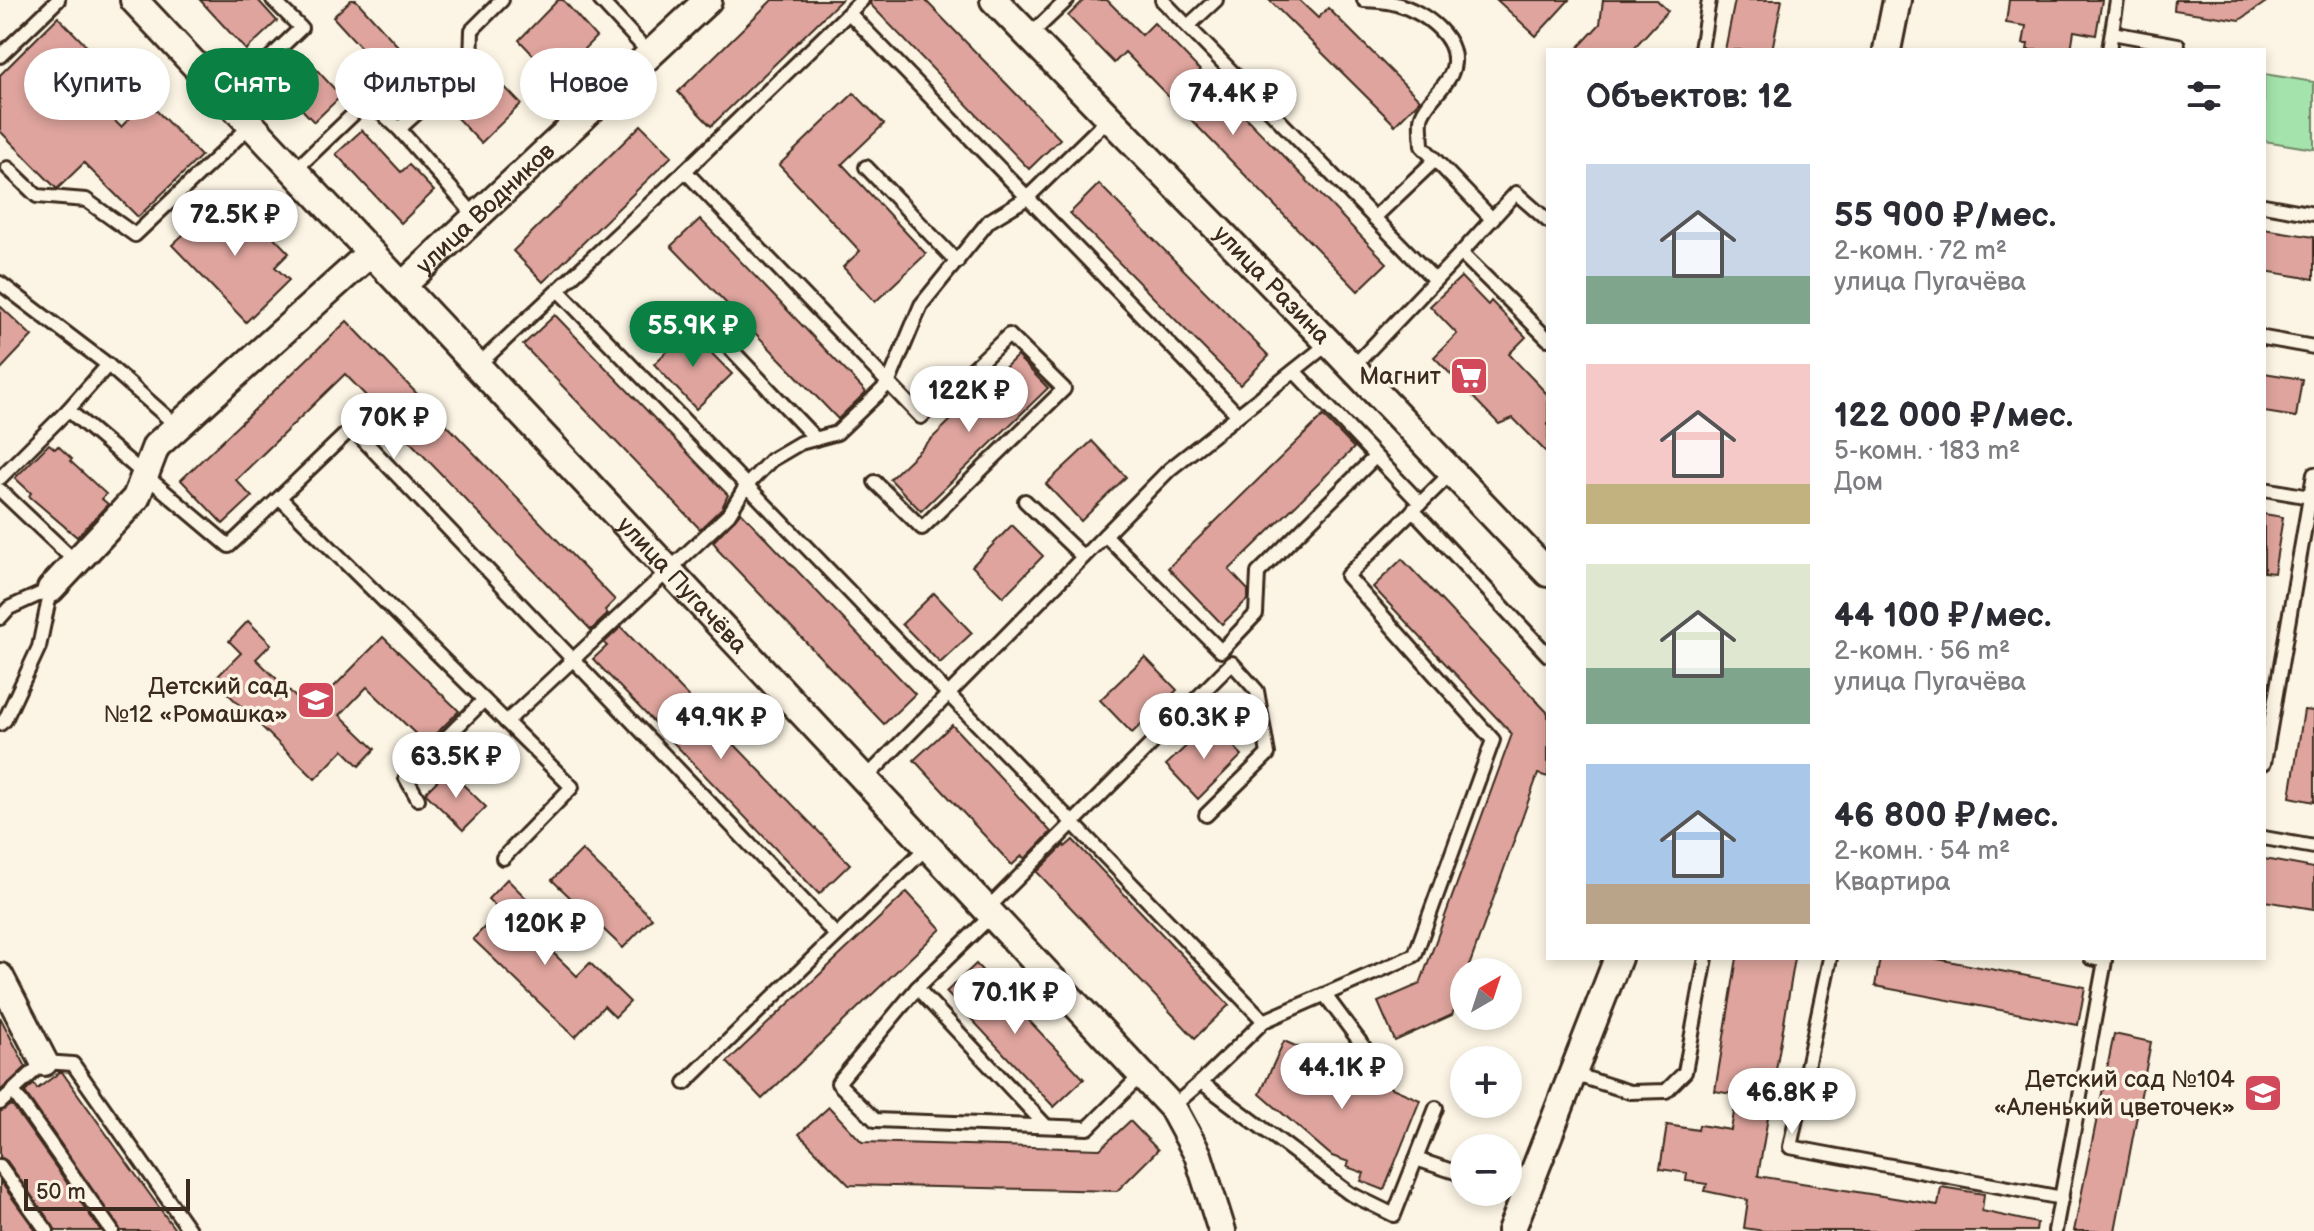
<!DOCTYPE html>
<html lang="ru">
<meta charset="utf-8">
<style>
body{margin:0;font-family:"Balsamiq Sans",sans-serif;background:#f7f7f7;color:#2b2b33;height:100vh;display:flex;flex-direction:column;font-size:30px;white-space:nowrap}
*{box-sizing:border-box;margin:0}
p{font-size:26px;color:#7c7c81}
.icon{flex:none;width:44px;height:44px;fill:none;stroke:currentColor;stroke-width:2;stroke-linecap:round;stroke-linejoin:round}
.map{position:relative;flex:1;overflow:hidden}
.drawer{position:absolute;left:1546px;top:48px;width:720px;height:912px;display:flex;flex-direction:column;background:#fff;border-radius:0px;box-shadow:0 4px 12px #0003}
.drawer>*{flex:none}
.hud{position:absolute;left:24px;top:48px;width:760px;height:72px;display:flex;gap:16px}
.needle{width:52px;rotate:39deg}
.fabs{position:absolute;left:1450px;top:958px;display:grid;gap:16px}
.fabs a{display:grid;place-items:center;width:72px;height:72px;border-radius:50%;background:#fff;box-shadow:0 4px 12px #0003;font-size:40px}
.scale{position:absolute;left:24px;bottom:20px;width:166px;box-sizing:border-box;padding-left:8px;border:4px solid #3b2a1e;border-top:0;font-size:22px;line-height:28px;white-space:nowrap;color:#3b2a1e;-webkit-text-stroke:6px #fcf5e5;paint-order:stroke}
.price{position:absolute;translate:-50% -68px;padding:0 18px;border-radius:28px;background:#fff;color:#222;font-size:26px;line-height:52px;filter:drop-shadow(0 2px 4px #0008)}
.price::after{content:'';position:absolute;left:50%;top:48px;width:24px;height:18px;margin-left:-12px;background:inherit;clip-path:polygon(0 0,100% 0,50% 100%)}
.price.on{background:#0b8043;color:#fff}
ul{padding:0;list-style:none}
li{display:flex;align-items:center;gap:24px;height:200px;padding:0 40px}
li span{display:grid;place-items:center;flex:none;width:224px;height:160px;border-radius:0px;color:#555}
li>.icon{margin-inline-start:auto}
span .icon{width:96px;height:96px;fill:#fffc;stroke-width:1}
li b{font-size:34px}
h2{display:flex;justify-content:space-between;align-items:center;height:96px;padding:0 40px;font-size:34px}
.pill{padding:0 28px;border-radius:36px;background:#fff;box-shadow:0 4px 12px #0003;font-size:28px;line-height:72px}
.pill.on{background:#0b8043;color:#fff}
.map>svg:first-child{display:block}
.green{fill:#a4e3ac;stroke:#708665;stroke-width:2}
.building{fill:#dea49d;stroke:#3b2a1e;stroke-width:2}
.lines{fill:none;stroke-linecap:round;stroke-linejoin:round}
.lane-casing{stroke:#3b2a1e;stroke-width:18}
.street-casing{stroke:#3b2a1e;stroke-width:32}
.lane{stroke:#fcf5e5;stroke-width:12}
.street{stroke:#fcf5e5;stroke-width:26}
.labels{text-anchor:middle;stroke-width:7;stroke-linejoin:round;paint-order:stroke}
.street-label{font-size:24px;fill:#3b2a1e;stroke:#fcf5e5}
.poi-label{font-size:24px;fill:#3b2a1e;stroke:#fcf5e5;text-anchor:end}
</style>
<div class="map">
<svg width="2314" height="1231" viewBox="0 0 2314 1231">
<rect width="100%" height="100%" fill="#fcf5e5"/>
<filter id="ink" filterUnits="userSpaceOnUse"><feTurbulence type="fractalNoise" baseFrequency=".0125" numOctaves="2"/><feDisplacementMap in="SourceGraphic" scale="16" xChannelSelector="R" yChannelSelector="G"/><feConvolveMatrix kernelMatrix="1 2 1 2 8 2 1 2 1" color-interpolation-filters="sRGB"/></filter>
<g filter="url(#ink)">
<path class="green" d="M2264 74 2314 82V149L2264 141Z"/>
<g class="building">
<path d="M200 0H258L277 21 246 50Z"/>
<path d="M351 0H356L406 55 385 74 333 17Z"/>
<path d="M558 0H563L596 37 555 78 519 40Z"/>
<path d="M772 0H841L711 126 678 92Z"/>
<path d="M871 0H925L1060 139 1029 169 870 4Z"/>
<path d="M1084 0H1107L1142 35 1154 23 1387 263 1358 291 1125 52 1114 63 1068 16Z"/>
<path d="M1269 0H1299L1318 18 1328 8 1420 100 1395 125Z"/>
<path d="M1497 0H1569L1536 36Z"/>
<path d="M1603 0H1657L1668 11 1632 50H1576L1600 24Z"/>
<path d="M1735 0H1782L1772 50H1725Z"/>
<path d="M2009 0H2102L2096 35 2074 31 2071 50H2027L2028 44H2023L2026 26 2006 23Z"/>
<path d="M2175 0H2269L2240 20 2174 10Z"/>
<path d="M58 17 114 74 91 97 121 127 147 101 201 156 138 217 84 163 57 189 0 131V75Z"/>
<path d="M303 55 341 96 314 122 275 81Z"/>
<path d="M493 75 521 104 481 143 453 114Z"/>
<path d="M854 93 884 124 842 164 926 254 875 302 843 267 860 251 779 165Z"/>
<path d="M641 125 672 156 543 282 513 251Z"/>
<path d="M362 130 401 172 409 165 434 191 401 223 336 154Z"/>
<path d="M1099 184 1269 356 1240 385 1070 213Z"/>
<path d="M215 205 229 219 243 205 289 253 275 267 289 280 246 322 172 245Z"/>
<path d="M700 219 866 392 838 419 671 246Z"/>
<path d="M2264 229 2314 237V279L2264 271Z"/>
<path d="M1461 277 1488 305 1491 301 1526 337 1509 354 1548 395V454L1513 418 1499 424 1434 357 1457 334 1430 306Z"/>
<path d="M0 306 32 336 0 370Z"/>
<path d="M555 315 728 495 722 508 700 529 523 345Z"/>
<path d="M347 321 615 600 605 610 608 614 591 630 345 374 236 480 252 497 223 524 181 480Z"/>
<path d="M689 330 732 374 696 409 654 364Z"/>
<path d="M1017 356 1048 388 921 511 890 479Z"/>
<path d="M2264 373 2302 379 2296 417 2264 412Z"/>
<path d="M1323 416 1354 448 1229 570 1248 590V599L1222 624 1168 568Z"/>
<path d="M1092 441 1126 477 1081 521 1046 484Z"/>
<path d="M49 444 55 449 58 446 72 459 70 461 106 494 102 499 108 504 77 537 29 496 31 493 15 478Z"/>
<path d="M741 512 915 694 884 724 717 549 718 548 713 542Z"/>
<path d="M2264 514 2283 517 2274 573 2264 572Z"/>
<path d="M1012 525 1043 556 1003 597 972 566Z"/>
<path d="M1402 559 1548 713V777L1538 774 1467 972H1464V981L1452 1015 1395 1041 1378 1002 1420 984 1512 734 1373 587Z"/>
<path d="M934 593 972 633 940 663 902 624Z"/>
<path d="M248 621 271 644 256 659 310 711 383 637 459 711 426 744 367 687 340 715 375 749 359 766 343 750 315 779 214 680 241 653 229 641Z"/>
<path d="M621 627 850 864 819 894 593 659 607 646 604 643Z"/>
<path d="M1145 657 1177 690 1132 733 1100 700Z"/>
<path d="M2304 710 2314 711V802L2290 797Z"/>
<path d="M1211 723 1242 755 1198 799 1166 765Z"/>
<path d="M952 725 1051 832 1025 859 1022 856 1012 865 914 760Z"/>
<path d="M448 770 486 807 463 830 425 793Z"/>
<path d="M1073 840 1229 1005 1195 1038 1037 872 1064 845 1065 847Z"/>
<path d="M582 850 652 918 623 948 552 880Z"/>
<path d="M2264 859 2314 868V909L2264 901Z"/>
<path d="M507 879 530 902 516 917 577 976 590 963 630 1002 615 1017 604 1006 575 1037 473 939 500 911 488 899Z"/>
<path d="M907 892 941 929 762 1099 727 1062Z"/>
<path d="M1737 958H1795L1758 1176 1938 1205 1941 1187 1984 1194 1982 1211 2037 1223 2036 1231H1764L1744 1228 1748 1200 1705 1191 1707 1184 1686 1181 1687 1173 1660 1169 1667 1125 1698 1130 1699 1125 1731 1130 1737 1095 1715 1091Z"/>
<path d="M1880 958H1932L2085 987 2078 1025 1875 986Z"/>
<path d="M976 964 1084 1079 1054 1107 946 992Z"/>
<path d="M0 1017 26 1067 0 1091Z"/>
<path d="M2114 1034 2151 1042 2115 1231H2074Z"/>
<path d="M1284 1041 1420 1100 1384 1190 1361 1181 1364 1173 1347 1167 1349 1162 1332 1156 1260 1094Z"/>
<path d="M60 1072H62L176 1231H121L25 1092 34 1084 37 1089Z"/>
<path d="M12 1105 101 1231H56L7 1161 0 1157V1112Z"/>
<path d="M829 1107 862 1142 1100 1149 1130 1121 1158 1150 1117 1191 849 1185 799 1134Z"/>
<path d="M0 1181 36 1231H0Z"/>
</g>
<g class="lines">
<defs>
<g id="lane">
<path d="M600 0 650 54"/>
<path d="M862 0 685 171 921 417 1009 335 1064 389 922 528 875 482"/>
<path d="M1162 0 1434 279"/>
<path d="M1364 0C1375 1 1386 1 1396 4 1423 11 1466 40 1451 74 1444 89 1428 100 1422 115 1419 123 1422 137 1422 146L1492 219"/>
<path d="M849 13 1238 415"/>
<path d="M1188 26 1216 0"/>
<path d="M2112 33 2178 45 2177 50"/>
<path d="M1029 36 1067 0"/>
<path d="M1701 50 1709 0"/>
<path d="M2109 50 2117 0"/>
<path d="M0 56 58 0"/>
<path d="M227 99 301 28 273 0"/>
<path d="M399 129 471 64 472 30 502 0"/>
<path d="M866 167 957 262"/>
<path d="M8 168 37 196 86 200 135 235 251 125"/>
<path d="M294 171 368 100 399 129 476 217"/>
<path d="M2264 205 2314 214"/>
<path d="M1374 218 1435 160"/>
<path d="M1461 253 1516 193 1548 221"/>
<path d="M0 283 108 365 177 426"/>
<path d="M559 291 1264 1021"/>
<path d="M711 328 816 439"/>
<path d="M2264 338 2314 347"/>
<path d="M108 365 68 410 229 546 352 428 836 935"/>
<path d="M477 366 685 171"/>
<path d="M1353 367 1461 253 1548 339"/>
<path d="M1294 371 1420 503"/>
<path d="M0 478 68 410"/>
<path d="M2264 489 2310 497"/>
<path d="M0 490 76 562"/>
<path d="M280 498 572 787 503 858"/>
<path d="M1025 501 1083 557"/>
<path d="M1413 510 1548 655"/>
<path d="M1105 535 1221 651 1256 614 1258 573 1375 457"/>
<path d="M0 618 9 608 51 589"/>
<path d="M506 722 729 514 746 486 771 460 800 443 837 433 888 384 921 305 989 221 1027 198 1109 118"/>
<path d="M0 724 5 720 39 647 51 589"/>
<path d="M2264 763 2314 474"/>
<path d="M864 780 1170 469 1329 343"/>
<path d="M418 799 406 778 484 700"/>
<path d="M2264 838 2314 847"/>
<path d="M986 910 1232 663 1257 691 1268 754 1206 815"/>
<path d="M991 916 917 988 1046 1126"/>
<path d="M1830 958 1790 1147 2062 1198"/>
<path d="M917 988 838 1083 875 1120 1088 1128 1141 1075"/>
<path d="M1325 995 1366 1050"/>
<path d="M1573 1074 1630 1092 1666 1091 1685 1072 1706 958"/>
<path d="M685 1083 927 847"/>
<path d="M13 1091 112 1231"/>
<path d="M0 1103 44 1062 73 1064 190 1231"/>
<path d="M1172 1107 1201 1082"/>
<path d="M1436 1108 1394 1215 1349 1193 1201 1082 1264 1021 1415 955 1493 740 1347 576 1452 472"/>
<path d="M1416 1159 1464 1175"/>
<path d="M0 1166 47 1231"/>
<path d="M2055 1231 2105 961 2091 958"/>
</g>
<g id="street">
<path id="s1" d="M134 0 1172 1107 1198 1155 1222 1231"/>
<path id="s2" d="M994 0 1329 343 1548 573"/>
<path d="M1887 50 1897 0"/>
<path id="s3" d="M402 286 708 0"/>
<path d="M51 589 136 498 156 446 370 253"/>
<path d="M0 977 44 1062"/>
<path d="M1511 1231 1618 958"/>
</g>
</defs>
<use href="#lane" class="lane-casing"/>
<use href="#street" class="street-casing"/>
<use href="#lane" class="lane"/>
<use href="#street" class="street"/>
</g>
</g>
<defs>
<symbol id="supermarket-square" viewBox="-11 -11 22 22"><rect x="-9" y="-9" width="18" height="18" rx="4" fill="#d1495b" stroke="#fcf5e5"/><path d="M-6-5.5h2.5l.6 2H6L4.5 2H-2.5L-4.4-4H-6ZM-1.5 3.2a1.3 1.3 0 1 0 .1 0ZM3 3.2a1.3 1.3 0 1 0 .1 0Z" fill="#fff"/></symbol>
<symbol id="school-square" viewBox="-11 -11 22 22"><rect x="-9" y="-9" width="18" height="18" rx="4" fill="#d1495b" stroke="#fcf5e5"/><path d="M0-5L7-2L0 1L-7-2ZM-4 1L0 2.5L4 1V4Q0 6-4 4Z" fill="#fff"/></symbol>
</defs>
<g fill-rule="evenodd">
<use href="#supermarket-square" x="1447" y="354" width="44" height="44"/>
<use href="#school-square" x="294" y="678" width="44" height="44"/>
<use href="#school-square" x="2241" y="1071" width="44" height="44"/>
</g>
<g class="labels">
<g class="street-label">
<text dy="8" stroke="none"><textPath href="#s3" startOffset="114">улица Водников</textPath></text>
<text dy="8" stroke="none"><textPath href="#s2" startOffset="398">улица Разина</textPath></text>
<text dy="8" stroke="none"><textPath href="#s1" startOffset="802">улица Пугачёва</textPath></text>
</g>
<g class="poi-label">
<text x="1441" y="384">Магнит</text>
<text x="288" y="694">Детский сад<tspan x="288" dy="28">№12 «Ромашка»</tspan></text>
<text x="2235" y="1087">Детский сад №104<tspan x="2235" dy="28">«Аленький цветочек»</tspan></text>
</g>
</g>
</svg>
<div class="fabs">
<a><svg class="needle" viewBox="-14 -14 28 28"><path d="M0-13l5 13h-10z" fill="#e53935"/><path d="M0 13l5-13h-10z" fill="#7c7c81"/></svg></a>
<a>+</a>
<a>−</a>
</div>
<div class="scale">50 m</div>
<b class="price" style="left:1233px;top:137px">74.4K ₽</b>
<b class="price" style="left:235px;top:258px">72.5K ₽</b>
<b class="price on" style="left:693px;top:369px">55.9K ₽</b>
<b class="price" style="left:969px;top:434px">122K ₽</b>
<b class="price" style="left:394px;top:461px">70K ₽</b>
<b class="price" style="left:721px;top:761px">49.9K ₽</b>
<b class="price" style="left:1204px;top:761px">60.3K ₽</b>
<b class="price" style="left:456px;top:800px">63.5K ₽</b>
<b class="price" style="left:545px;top:967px">120K ₽</b>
<b class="price" style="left:1015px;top:1036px">70.1K ₽</b>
<b class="price" style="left:1342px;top:1111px">44.1K ₽</b>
<b class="price" style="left:1792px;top:1136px">46.8K ₽</b>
<div class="hud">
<a class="pill">Купить</a>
<a class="pill on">Снять</a>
<a class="pill">Фильтры</a>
<a class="pill">Новое</a>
</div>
<section class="drawer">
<h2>Объектов: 12<svg class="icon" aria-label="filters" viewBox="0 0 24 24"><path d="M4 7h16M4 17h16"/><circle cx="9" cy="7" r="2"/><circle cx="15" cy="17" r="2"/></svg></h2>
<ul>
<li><span style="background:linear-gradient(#c9d6e8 70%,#7fa58c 0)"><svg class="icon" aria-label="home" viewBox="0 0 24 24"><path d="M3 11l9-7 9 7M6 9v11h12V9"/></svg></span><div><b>55 900 ₽/мес.</b><p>2-комн. · 72 m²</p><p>улица Пугачёва</p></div></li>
<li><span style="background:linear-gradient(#f6c9c9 75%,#c2b280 0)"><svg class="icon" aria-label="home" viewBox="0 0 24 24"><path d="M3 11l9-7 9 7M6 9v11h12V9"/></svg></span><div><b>122 000 ₽/мес.</b><p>5-комн. · 183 m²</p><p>Дом</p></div></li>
<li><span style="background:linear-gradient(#dfe7d0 65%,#7fa58c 0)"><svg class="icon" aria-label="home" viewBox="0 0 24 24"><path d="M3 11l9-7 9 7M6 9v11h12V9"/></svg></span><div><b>44 100 ₽/мес.</b><p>2-комн. · 56 m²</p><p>улица Пугачёва</p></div></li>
<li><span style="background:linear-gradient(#a9c7e8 75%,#b9a48a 0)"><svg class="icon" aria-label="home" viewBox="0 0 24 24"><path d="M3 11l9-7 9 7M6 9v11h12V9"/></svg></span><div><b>46 800 ₽/мес.</b><p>2-комн. · 54 m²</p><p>Квартира</p></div></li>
</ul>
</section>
</div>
